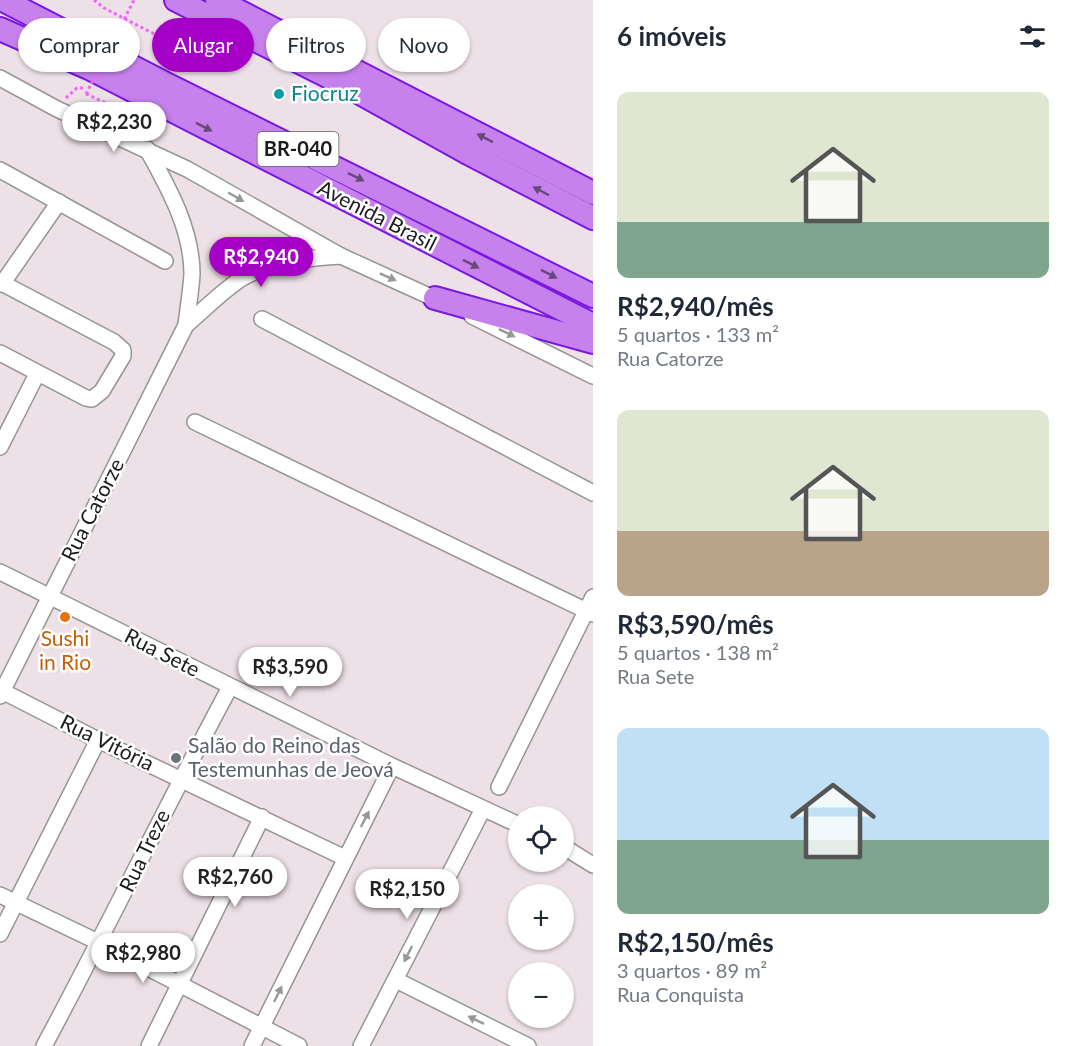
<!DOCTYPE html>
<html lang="pt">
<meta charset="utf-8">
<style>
body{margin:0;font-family:Lato,sans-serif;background:#f6f6f7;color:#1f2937;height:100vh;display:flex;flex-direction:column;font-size:22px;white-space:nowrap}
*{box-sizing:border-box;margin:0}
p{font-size:20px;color:#747a83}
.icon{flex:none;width:33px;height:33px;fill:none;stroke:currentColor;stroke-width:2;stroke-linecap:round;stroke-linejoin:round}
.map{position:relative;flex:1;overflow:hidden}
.details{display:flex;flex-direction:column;background:#fff;width:480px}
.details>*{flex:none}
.hud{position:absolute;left:18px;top:18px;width:484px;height:54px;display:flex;gap:12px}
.tools{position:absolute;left:508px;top:806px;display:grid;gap:12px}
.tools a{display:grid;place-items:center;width:66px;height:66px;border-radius:50%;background:#fff;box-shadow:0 2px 4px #0004;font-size:30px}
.price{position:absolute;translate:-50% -51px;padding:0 14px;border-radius:21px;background:#fff;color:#222;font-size:20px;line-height:39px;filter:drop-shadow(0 2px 3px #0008)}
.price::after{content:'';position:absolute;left:50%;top:36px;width:18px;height:14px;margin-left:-9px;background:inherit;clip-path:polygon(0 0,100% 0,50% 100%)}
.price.active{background:#a600c7;color:#fff}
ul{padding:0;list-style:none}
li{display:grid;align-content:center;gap:12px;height:318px;padding:0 24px}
li span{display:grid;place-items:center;height:186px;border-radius:12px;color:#555}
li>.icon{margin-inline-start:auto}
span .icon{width:108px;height:108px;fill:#fffc;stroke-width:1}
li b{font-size:26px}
h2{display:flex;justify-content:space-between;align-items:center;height:72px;padding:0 24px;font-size:26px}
.pill{padding:0 21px;border-radius:27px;background:#fff;box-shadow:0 2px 4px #0004;font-size:21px;line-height:54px}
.pill.active{background:#a600c7;color:#fff}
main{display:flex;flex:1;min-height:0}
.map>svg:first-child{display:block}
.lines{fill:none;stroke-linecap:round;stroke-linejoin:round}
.minor-casing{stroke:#959595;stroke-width:18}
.highway-casing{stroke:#7b17e2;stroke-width:26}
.path{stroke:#f560ff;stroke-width:3;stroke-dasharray:3 3;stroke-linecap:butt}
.minor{stroke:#fff;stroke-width:15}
.highway{stroke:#c781ec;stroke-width:22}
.path-bridge{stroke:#f560ff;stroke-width:3;stroke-dasharray:3 3;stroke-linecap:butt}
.oneway{fill:#684979}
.oneway2{fill:#989898}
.culture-dot{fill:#0f9aa8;stroke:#fff;stroke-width:2}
.food-dot{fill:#e8710a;stroke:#fff;stroke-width:2}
.worship-dot{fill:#6b7280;stroke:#fff;stroke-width:2}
.labels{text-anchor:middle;stroke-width:5;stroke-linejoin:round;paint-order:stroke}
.shield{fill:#fff;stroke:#5f5f5f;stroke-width:1.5}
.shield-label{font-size:20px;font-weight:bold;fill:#1b1b1b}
.culture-label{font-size:21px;fill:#0d838f;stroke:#fff;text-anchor:start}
.street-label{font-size:21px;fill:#1b1b1b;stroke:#fff}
.food-label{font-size:21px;fill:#c56008;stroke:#fff}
.worship-label{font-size:21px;fill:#5b616d;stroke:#fff;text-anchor:start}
</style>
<main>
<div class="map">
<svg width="593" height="1046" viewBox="0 0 593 1046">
<rect width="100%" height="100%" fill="#eee0e7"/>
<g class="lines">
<defs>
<g id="minor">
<path d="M0 78 57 109 187 169 341 256 442 302"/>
<path d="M0 170 165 261"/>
<path d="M0 282 114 342 123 350V356L102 391 92 399 86 398 0 353"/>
<path d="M2 284 59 202"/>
<path d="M472 316 593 376"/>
<path d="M262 319 593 493"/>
<path d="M186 325C204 310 225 288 244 277 274 261 307 258 341 256"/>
<path d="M195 422 593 614"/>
<path d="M0 447 37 374"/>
<path d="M0 572 392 766 519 825"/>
<path d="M0 690 98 740 345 858"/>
<path d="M0 696 186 325C188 308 191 291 192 274 192 229 168 187 147 149"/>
<path d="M499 787 593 597"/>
<path d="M564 847 593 865"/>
<path d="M0 895 100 943 299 1046"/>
<path d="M0 934 98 740"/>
<path d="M396 980 528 1046"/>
<path d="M44 1046C108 927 166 806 230 687"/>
<path d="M149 1046 262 817"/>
<path d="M252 1046 392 766"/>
<path d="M361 1046 483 809"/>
</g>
<g id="highway">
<path d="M3 0 166 84 593 296"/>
<path d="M176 0 349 87 466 152 593 218"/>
<path d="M217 0 593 193"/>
<path d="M0 29 89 68 593 325"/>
<path d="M435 298 593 342"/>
</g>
</defs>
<use href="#minor" class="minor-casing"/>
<use href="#highway" class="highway-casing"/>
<g class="path">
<path d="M94 0 104 8 197 56"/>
<path d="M86 94 117 108 120 103"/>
<path d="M66 98 77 88H85"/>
</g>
<use href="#minor" class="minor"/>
<use href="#highway" class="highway"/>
<path class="path-bridge" d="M86 94 134 0"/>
</g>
<defs><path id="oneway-solid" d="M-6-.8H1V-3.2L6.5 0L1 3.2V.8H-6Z" transform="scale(1.5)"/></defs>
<g class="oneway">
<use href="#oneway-solid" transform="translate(204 127) rotate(27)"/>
<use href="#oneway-solid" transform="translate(485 138) rotate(-153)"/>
<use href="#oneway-solid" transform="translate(356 177) rotate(26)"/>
<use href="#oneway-solid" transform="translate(541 191) rotate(-152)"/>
<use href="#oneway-solid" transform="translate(471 264) rotate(27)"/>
<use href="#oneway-solid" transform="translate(549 274) rotate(27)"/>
</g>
<g class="oneway2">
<use href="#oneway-solid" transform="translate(236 197) rotate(30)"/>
<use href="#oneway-solid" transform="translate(388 277) rotate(24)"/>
<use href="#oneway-solid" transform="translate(507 333) rotate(26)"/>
<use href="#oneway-solid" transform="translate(365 819) rotate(-63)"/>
<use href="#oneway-solid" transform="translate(408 954) rotate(117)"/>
<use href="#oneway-solid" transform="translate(278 994) rotate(-64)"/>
<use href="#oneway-solid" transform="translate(476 1020) rotate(-154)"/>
</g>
<circle class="culture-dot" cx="279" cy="94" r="6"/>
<circle class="food-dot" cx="65" cy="617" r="6"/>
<circle class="worship-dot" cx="176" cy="758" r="6"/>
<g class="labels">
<rect class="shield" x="257.5" y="132" width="81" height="34" rx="4.5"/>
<g class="shield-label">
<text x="298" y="156">BR-040</text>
</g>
<g class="culture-label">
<text x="291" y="101">Fiocruz</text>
</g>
<g class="street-label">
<text transform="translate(377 216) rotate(27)" y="7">Avenida Brasil</text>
<text transform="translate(93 510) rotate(-63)" y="7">Rua Catorze</text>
<text transform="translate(162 653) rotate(27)" y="7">Rua Sete</text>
<text transform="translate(107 743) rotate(26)" y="7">Rua Vitória</text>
<text transform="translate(145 851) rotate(-64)" y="7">Rua Treze</text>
</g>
<g class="food-label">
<text x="65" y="646">Sushi<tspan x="65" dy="24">in Rio</tspan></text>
</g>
<g class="worship-label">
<text x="188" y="753">Salão do Reino das<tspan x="188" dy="24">Testemunhas de Jeová</tspan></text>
</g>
</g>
</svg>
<div class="tools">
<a><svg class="icon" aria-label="locate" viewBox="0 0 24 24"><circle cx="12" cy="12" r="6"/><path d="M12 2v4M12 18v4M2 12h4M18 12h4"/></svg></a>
<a>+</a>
<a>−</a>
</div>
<b class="price" style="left:114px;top:153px">R$2,230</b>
<b class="price active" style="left:261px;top:288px">R$2,940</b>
<b class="price" style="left:290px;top:698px">R$3,590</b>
<b class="price" style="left:235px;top:908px">R$2,760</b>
<b class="price" style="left:407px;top:920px">R$2,150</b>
<b class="price" style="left:143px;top:984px">R$2,980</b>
<div class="hud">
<a class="pill">Comprar</a>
<a class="pill active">Alugar</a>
<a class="pill">Filtros</a>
<a class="pill">Novo</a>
</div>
</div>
<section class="details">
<h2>6 imóveis<svg class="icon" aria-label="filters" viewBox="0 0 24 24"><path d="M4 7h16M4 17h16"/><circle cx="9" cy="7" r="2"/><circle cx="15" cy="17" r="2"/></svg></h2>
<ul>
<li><span style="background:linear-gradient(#dfe7d0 70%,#7fa58c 0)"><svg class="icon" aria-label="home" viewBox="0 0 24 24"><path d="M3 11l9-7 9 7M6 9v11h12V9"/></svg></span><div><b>R$2,940/mês</b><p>5 quartos · 133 m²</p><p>Rua Catorze</p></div></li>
<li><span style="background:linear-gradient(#dfe7d0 65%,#b9a48a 0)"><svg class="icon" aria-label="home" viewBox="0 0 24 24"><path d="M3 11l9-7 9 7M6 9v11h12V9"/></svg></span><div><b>R$3,590/mês</b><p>5 quartos · 138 m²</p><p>Rua Sete</p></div></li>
<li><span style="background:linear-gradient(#bfe0f5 60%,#7fa58c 0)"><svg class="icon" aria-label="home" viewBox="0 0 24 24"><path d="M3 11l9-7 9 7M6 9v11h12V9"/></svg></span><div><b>R$2,150/mês</b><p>3 quartos · 89 m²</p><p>Rua Conquista</p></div></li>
</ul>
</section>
</main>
